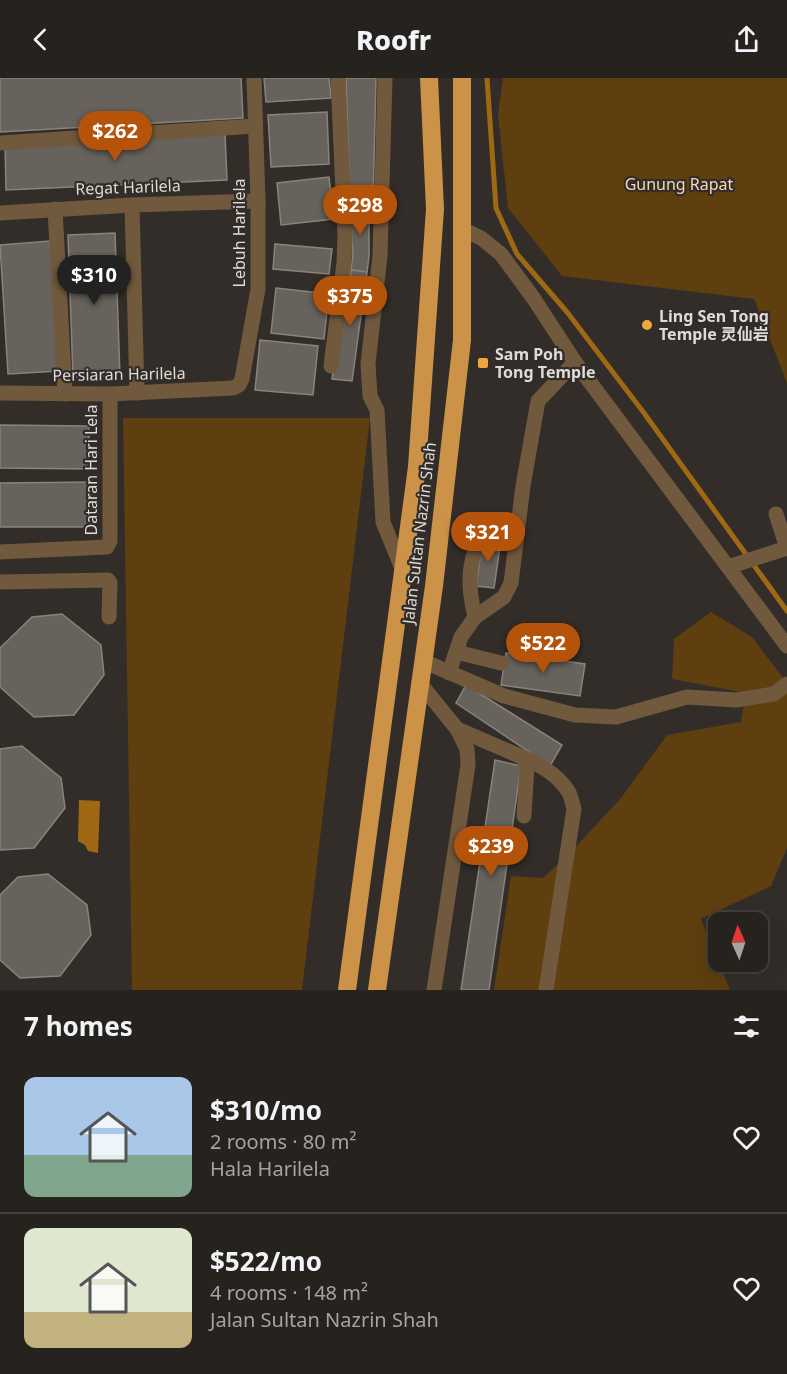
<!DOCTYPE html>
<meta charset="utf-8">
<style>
body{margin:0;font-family:"Noto Sans","Noto Sans SC",sans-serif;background:#322f2b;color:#f1f3f6;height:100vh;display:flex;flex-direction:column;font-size:22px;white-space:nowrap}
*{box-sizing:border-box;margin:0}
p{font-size:20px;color:#a4a4a4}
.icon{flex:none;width:33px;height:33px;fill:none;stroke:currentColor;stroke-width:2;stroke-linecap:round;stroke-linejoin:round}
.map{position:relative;height:912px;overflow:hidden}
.panel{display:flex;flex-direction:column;background:#26221e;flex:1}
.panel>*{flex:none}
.needle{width:39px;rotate:357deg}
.buttons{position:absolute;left:708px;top:834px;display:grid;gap:12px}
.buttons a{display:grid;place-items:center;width:60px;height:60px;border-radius:12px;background:#26221e;box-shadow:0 6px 24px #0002,0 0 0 2px #423f3c;font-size:30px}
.price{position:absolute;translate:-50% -51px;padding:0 14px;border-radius:21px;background:#b45309;color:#fff;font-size:20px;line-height:39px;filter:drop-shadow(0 2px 3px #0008)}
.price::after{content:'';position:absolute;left:50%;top:36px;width:18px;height:14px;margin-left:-9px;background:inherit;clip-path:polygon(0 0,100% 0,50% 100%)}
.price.active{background:#222;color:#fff}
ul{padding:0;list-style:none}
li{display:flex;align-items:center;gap:18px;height:150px;padding:0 24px}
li+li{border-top:2px solid #423f3c}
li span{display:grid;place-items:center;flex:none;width:168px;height:120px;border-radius:12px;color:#555}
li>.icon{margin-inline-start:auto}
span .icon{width:72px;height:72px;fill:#fffc;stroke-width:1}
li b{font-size:26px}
h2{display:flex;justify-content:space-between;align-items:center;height:72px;padding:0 24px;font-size:26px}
header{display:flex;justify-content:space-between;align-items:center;height:78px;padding:0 24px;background:#26221e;font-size:27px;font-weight:800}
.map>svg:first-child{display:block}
.green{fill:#5f3e0f}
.water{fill:#9f6813}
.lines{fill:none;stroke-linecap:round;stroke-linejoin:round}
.stream{stroke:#9f6813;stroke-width:5}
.building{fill:#67625c;stroke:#88837c;stroke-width:1.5}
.minor{stroke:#71593d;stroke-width:15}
.highway{stroke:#cc9247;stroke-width:18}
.poi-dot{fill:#f1a63f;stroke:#322d28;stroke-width:2}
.labels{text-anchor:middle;stroke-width:4.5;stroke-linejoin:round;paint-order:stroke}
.park-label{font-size:16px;fill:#f6d8b4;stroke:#322d28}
.street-label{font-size:16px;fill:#dedbd8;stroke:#322d28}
.poi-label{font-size:16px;font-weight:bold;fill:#dedbd8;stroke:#322d28;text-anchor:start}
</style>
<header><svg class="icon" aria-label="back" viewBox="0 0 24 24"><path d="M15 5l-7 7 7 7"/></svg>Roofr<svg class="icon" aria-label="share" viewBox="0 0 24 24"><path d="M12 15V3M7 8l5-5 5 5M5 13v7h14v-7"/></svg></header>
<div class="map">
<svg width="787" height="912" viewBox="0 0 787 912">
<rect width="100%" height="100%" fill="#322d28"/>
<g class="green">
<path d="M503 0H787V305L754 221 562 198 508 130 498 37Z"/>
<path d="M123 340H370L302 912H132Z"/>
<path d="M711 534 752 559 787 605V770L771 808 701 841 730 912H494L511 798 543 800 571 774 621 720 667 657 741 644 746 615 672 601 674 561Z"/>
</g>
<path class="water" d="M79 722 100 723 98 775 88 773 85 767 78 763Z"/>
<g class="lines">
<path class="stream" d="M487 0 496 130 517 176 567 234 644 335 787 533"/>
</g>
<g class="building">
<path d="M0 0H241L243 40 0 54Z"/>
<path d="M264 0H329L331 20 266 24Z"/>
<path d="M346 0H376L373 125 350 127Z"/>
<path d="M327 34 329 86 271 89 268 37Z"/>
<path d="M225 56 227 102 6 112 5 65Z"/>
<path d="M329 99 334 141 281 147 277 105Z"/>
<path d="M369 125V178L367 194 351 192 353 177 350 127Z"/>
<path d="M115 155 120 298 73 300 68 157Z"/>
<path d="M50 163 59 293 8 296 0 167Z"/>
<path d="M275 166 332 171 329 196 273 191Z"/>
<path d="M351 192 367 194 352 303 332 301 344 211 349 212Z"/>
<path d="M276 210 329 216 324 261 271 255Z"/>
<path d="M260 262 318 268 313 317 255 312Z"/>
<path d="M0 347 89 348V391L0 390Z"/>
<path d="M94 404 95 449H0V405Z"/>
<path d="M483 459 501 462 494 510 476 508Z"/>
<path d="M62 536 101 567 104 597 74 637 34 639 0 609V570L32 539Z"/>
<path d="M506 575 585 586 580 618 501 607Z"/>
<path d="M466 607 562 667 550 688 456 625Z"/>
<path d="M22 668 61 700 65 730 34 770 0 772V671Z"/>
<path d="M495 682 521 688 489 912H461Z"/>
<path d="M48 796 87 827 91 857 60 898 20 900 0 882V817L18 799Z"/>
</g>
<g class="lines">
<g class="minor">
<path d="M385 0 380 178 368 286 370 318 377 332 383 444 403 493"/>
<path d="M0 65 255 48"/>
<path d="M132 127 137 315"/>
<path d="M55 131 65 316"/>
<path d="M0 135 132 127 258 123"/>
<path d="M462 151 481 160 501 176 534 221 575 284 787 568"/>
<path d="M331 288 344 185 345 159 338 0"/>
<path d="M0 315 110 316 233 310 239 307 242 301 258 211V123L254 0"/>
<path d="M776 436 787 470"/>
<path d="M0 474 107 469 110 463V316"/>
<path d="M728 489 787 470"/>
<path d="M0 504 108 502 110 505 109 539"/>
<path d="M475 539C466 502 469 486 482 451"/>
<path d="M456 574 501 585"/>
<path d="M423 583 504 618 575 637 616 639 687 619 736 622 774 616 787 606"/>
<path d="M449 595 461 559 475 539 504 519 511 505 523 408 538 323 575 284"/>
<path d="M419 604 457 651 467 671 468 687 434 912"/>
<path d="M457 651 522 679 527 689 524 738"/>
<path d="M522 679C539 686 558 697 568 713 571 717 572 725 574 731L546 912"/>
</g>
<g class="highway">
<path d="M347 912 417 389 435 131 429 0"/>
<path d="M377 912 434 508 462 262V0"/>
</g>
</g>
<g class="poi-dot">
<circle cx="647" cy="247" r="6"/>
<rect x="477" y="279" width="12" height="12" rx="3"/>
</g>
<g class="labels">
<g class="park-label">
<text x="679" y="112">Gunung Rapat</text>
</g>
<g class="street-label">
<text transform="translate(128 109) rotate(-2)" y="6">Regat Harilela</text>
<text transform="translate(239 155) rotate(-90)" y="6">Lebuh Harilela</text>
<text transform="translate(119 296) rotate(-1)" y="6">Persiaran Harilela</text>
<text transform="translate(91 392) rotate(-90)" y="6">Dataran Hari Lela</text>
<text transform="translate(419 455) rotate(-83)" y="6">Jalan Sultan Nazrin Shah</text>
</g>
<g class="poi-label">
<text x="659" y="244">Ling Sen Tong<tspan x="659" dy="18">Temple 灵仙岩</tspan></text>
<text x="495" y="282">Sam Poh<tspan x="495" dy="18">Tong Temple</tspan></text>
</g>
</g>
</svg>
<div class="buttons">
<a><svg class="needle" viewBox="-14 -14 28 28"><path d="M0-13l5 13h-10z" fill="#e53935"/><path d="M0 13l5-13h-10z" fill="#a4a4a4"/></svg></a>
</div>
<b class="price" style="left:115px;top:84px">$262</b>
<b class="price" style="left:360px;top:158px">$298</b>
<b class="price active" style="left:94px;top:228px">$310</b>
<b class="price" style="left:350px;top:249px">$375</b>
<b class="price" style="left:488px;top:485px">$321</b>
<b class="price" style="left:543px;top:596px">$522</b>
<b class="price" style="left:491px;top:799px">$239</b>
</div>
<section class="panel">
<h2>7 homes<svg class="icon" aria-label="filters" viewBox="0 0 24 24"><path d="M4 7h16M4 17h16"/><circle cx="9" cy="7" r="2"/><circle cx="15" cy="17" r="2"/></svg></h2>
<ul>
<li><span style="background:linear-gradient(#a9c7e8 65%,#7fa58c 0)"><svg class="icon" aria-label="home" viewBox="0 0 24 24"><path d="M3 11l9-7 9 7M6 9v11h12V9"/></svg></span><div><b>$310/mo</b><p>2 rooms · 80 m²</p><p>Hala Harilela</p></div><svg class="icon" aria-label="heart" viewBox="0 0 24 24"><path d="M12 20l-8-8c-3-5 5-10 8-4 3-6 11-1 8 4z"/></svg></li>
<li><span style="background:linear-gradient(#dfe7d0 70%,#c2b280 0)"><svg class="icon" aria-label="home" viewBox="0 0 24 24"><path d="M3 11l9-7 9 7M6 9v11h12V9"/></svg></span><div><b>$522/mo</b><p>4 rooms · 148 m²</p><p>Jalan Sultan Nazrin Shah</p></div><svg class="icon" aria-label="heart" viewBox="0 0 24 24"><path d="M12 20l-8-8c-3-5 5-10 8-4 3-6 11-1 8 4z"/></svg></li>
</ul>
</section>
